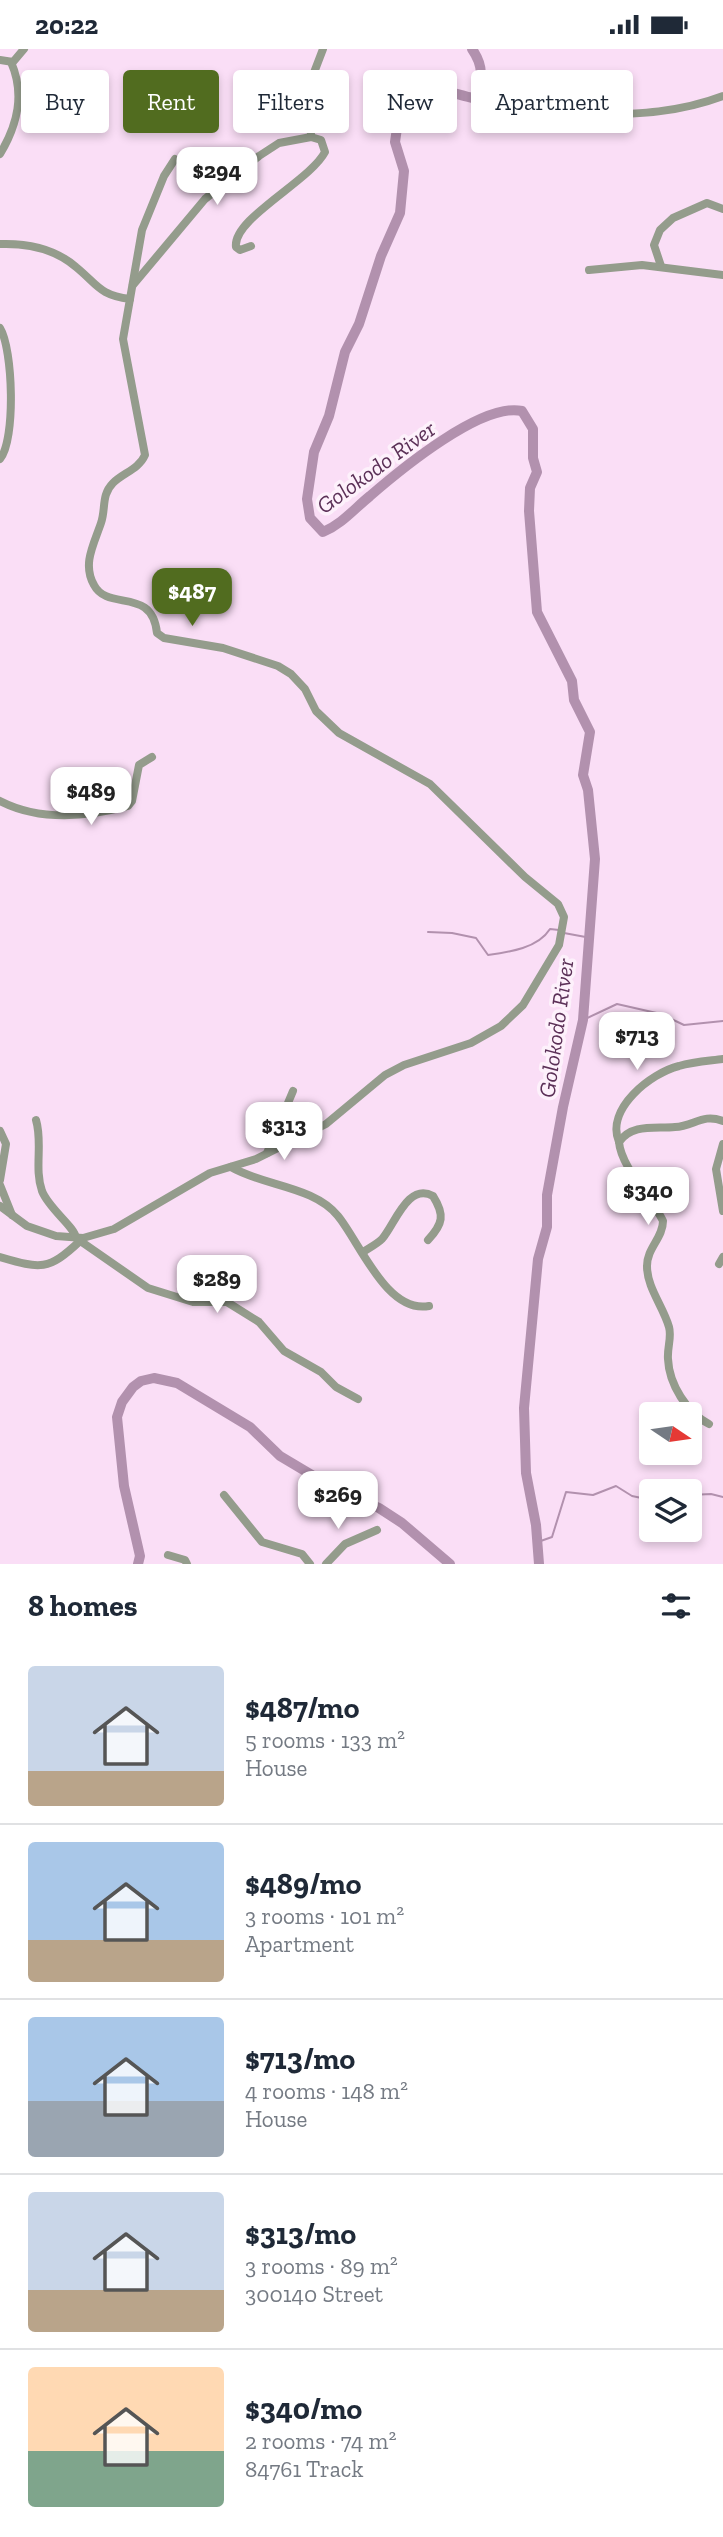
<!DOCTYPE html>
<meta charset="utf-8">
<style>
body{margin:0;font-family:"Zilla Slab",serif;background:#f2f2f3;color:#1f2937;height:100vh;display:flex;flex-direction:column;font-size:26px;white-space:nowrap}
*{box-sizing:border-box;margin:0}
p{font-size:23px;color:#747a83}
.icon{flex:none;width:38px;height:38px;fill:none;stroke:currentColor;stroke-width:2;stroke-linecap:round;stroke-linejoin:round}
.map{position:relative;height:1515px;overflow:hidden}
.sheet{display:flex;flex-direction:column;background:#fff;flex:1}
.sheet>*{flex:none}
.top-card{position:absolute;left:21px;top:21px;width:682px;height:63px;display:flex;gap:14px}
.needle{width:46px;rotate:103deg}
.fabs{position:absolute;left:639px;top:1353px;display:grid;gap:14px}
.fabs a{display:grid;place-items:center;width:63px;height:63px;border-radius:7px;background:#fff;box-shadow:0 4px 10px #0003;font-size:35px}
.price{position:absolute;translate:-50% -60px;padding:0 16px;border-radius:14px;background:#fff;color:#222;font-size:23px;line-height:46px;filter:drop-shadow(0 2px 4px #0008)}
.price::after{content:'';position:absolute;left:50%;top:42px;width:21px;height:16px;margin-left:-10px;background:inherit;clip-path:polygon(0 0,100% 0,50% 100%)}
.price.on{background:#516c1f;color:#fff}
ul{padding:0;list-style:none}
li{display:flex;align-items:center;gap:21px;height:175px;padding:0 28px}
li+li{border-top:2px solid #e0e1e3}
li span{display:grid;place-items:center;flex:none;width:196px;height:140px;border-radius:7px;color:#555}
li>.icon{margin-inline-start:auto}
span .icon{width:84px;height:84px;fill:#fffc;stroke-width:1}
li b{font-size:30px}
h2{display:flex;justify-content:space-between;align-items:center;height:84px;padding:0 28px;font-size:30px}
.chip{padding:0 24px;border-radius:7px;background:#fff;box-shadow:0 4px 10px #0003;font-size:24px;line-height:63px}
.chip.on{background:#516c1f;color:#fff}
.status{display:flex;justify-content:space-between;align-items:center;height:49px;padding:0 35px;background:#fff;direction:ltr}
.status svg{height:19px;fill:currentColor}
.map>svg:first-child{display:block}
.lines{fill:none;stroke-linecap:round;stroke-linejoin:round}
.stream{stroke:#b291ae;stroke-width:2}
.river{stroke:#b291ae;stroke-width:10}
.minor{stroke:#949c8c;stroke-width:8}
.labels{text-anchor:middle;stroke-width:7;stroke-linejoin:round;paint-order:stroke}
.water-label{font-size:23px;font-style:italic;fill:#5b3057;stroke:#fdf1fb}
</style>
<div class="status"><b>20:22</b><svg viewBox="0 0 49 12"><path d="M0 12V9h3v3zM5 12V6h3v6zM10 12V3h3v9zM15 12V0h3v12zM26 1h20v11H26zM47 4h2v5h-2z"/></svg></div>
<div class="map">
<svg width="723" height="1515" viewBox="0 0 723 1515">
<rect width="100%" height="100%" fill="#fadef6"/>
<g class="lines">
<g class="stream">
<path d="M428 883 452 884 476 889 488 906C510 903 538 899 550 880L559 881"/>
<path d="M564 884 591 889"/>
<path d="M583 971 617 955 661 965 684 976 723 972"/>
<path d="M690 1446 711 1445 723 1448"/>
<path d="M535 1494 552 1488 566 1443 593 1446 616 1437 632 1447 651 1451"/>
</g>
<g class="river">
<path d="M472 0C484 17 483 31 474 49 464 48 448 41 441 42 432 42 427 45 418 41L400 58 395 93 404 122 400 164 381 207 359 275 345 303 329 367 314 403 307 450 310 469 323 483C342 475 354 460 370 447 400 421 482 353 522 362L533 380V409L537 423 530 439 529 462 537 563 572 632 574 651 590 683 583 726 588 741 595 810 583 971 563 1058 547 1146V1178L538 1210 524 1359 526 1424 536 1476 539 1515"/>
<path d="M138 1515 140 1507 124 1437 117 1368 122 1353 133 1338 141 1332 154 1329 177 1334 250 1378 280 1407 327 1435 379 1459 402 1474 450 1515"/>
</g>
<g class="minor">
<path d="M0 11 13 13 24 0"/>
<path d="M574 67C627 65 673 66 723 47"/>
<path d="M311 88 310 34 323 0"/>
<path d="M0 105C18 75 25 45 11 13"/>
<path d="M0 195C28 194 54 199 76 218 98 236 99 246 130 250L123 290 145 406C139 420 123 424 113 434 101 446 106 460 101 474 94 495 82 515 94 536 108 563 152 537 157 584L164 589 223 599 278 617 291 625 305 640 316 662 339 684 430 735 525 828 558 855 564 868 559 896 523 956 501 977 471 994 404 1016 385 1026 326 1075 256 1110 210 1124 114 1180 83 1189 56 1187 27 1177 0 1157"/>
<path d="M661 217 654 196 660 181 673 169 707 154 723 160"/>
<path d="M589 221 642 216 723 226"/>
<path d="M133 236 205 150 259 107 279 94 311 88 321 91 325 103C310 132 232 170 236 198L240 201 251 197"/>
<path d="M130 250 142 181 164 127 175 110"/>
<path d="M0 279C13 300 16 391 0 410"/>
<path d="M0 752C39 772 87 768 128 757L132 752 139 716 152 708"/>
<path d="M36 1071C43 1094 34 1119 42 1142 49 1160 75 1178 76 1189L148 1239 193 1253H227L259 1273 284 1302 321 1323 336 1338 358 1350"/>
<path d="M0 1082 6 1095 0 1131"/>
<path d="M619 1093C605 1060 651 1024 679 1017 693 1013 708 1012 723 1010"/>
<path d="M723 1095 716 1120 723 1162"/>
<path d="M267 1104 293 1042"/>
<path d="M231 1118C263 1137 314 1137 338 1167 360 1194 387 1265 429 1257"/>
<path d="M0 1136 12 1166"/>
<path d="M363 1203C369 1199 377 1195 382 1190 395 1175 408 1133 433 1147 445 1166 443 1175 428 1191"/>
<path d="M0 1208C41 1220 48 1222 80 1192"/>
<path d="M719 1215 723 1208"/>
<path d="M709 1375C687 1364 669 1335 668 1310 667 1299 672 1288 669 1278 663 1257 647 1239 647 1217 647 1199 663 1189 663 1172 652 1149 621 1118 619 1093 632 1074 656 1080 675 1078 694 1077 703 1064 723 1072"/>
<path d="M224 1446 262 1493 302 1505 310 1515"/>
<path d="M168 1506 185 1511 187 1515"/>
<path d="M326 1515 345 1495 377 1481"/>
</g>
</g>
<g class="labels">
<g class="water-label">
<text transform="translate(376 418) rotate(-36)" y="8">Golokodo River</text>
<text transform="translate(556 979) rotate(-82)" y="8">Golokodo River</text>
</g>
</g>
</svg>
<div class="fabs">
<a><svg class="needle" viewBox="-14 -14 28 28"><path d="M0-13l5 13h-10z" fill="#e53935"/><path d="M0 13l5-13h-10z" fill="#747a83"/></svg></a>
<a><svg class="icon" aria-label="layers" viewBox="0 0 24 24"><path d="M12 4l9 5-9 5-9-5zM3 14l9 5 9-5"/></svg></a>
</div>
<b class="price" style="left:217px;top:158px">$294</b>
<b class="price on" style="left:192px;top:579px">$487</b>
<b class="price" style="left:91px;top:778px">$489</b>
<b class="price" style="left:637px;top:1023px">$713</b>
<b class="price" style="left:284px;top:1113px">$313</b>
<b class="price" style="left:648px;top:1178px">$340</b>
<b class="price" style="left:217px;top:1266px">$289</b>
<b class="price" style="left:338px;top:1482px">$269</b>
<div class="top-card">
<a class="chip">Buy</a>
<a class="chip on">Rent</a>
<a class="chip">Filters</a>
<a class="chip">New</a>
<a class="chip">Apartment</a>
</div>
</div>
<section class="sheet">
<h2>8 homes<svg class="icon" aria-label="filters" viewBox="0 0 24 24"><path d="M4 7h16M4 17h16"/><circle cx="9" cy="7" r="2"/><circle cx="15" cy="17" r="2"/></svg></h2>
<ul>
<li><span style="background:linear-gradient(#c9d6e8 75%,#b9a48a 0)"><svg class="icon" aria-label="home" viewBox="0 0 24 24"><path d="M3 11l9-7 9 7M6 9v11h12V9"/></svg></span><div><b>$487/mo</b><p>5 rooms · 133 m²</p><p>House</p></div></li>
<li><span style="background:linear-gradient(#a9c7e8 70%,#b9a48a 0)"><svg class="icon" aria-label="home" viewBox="0 0 24 24"><path d="M3 11l9-7 9 7M6 9v11h12V9"/></svg></span><div><b>$489/mo</b><p>3 rooms · 101 m²</p><p>Apartment</p></div></li>
<li><span style="background:linear-gradient(#a9c7e8 60%,#9aa5b1 0)"><svg class="icon" aria-label="home" viewBox="0 0 24 24"><path d="M3 11l9-7 9 7M6 9v11h12V9"/></svg></span><div><b>$713/mo</b><p>4 rooms · 148 m²</p><p>House</p></div></li>
<li><span style="background:linear-gradient(#c9d6e8 70%,#b9a48a 0)"><svg class="icon" aria-label="home" viewBox="0 0 24 24"><path d="M3 11l9-7 9 7M6 9v11h12V9"/></svg></span><div><b>$313/mo</b><p>3 rooms · 89 m²</p><p>300140 Street</p></div></li>
<li><span style="background:linear-gradient(#ffd9b3 60%,#7fa58c 0)"><svg class="icon" aria-label="home" viewBox="0 0 24 24"><path d="M3 11l9-7 9 7M6 9v11h12V9"/></svg></span><div><b>$340/mo</b><p>2 rooms · 74 m²</p><p>84761 Track</p></div></li>
</ul>
</section>
